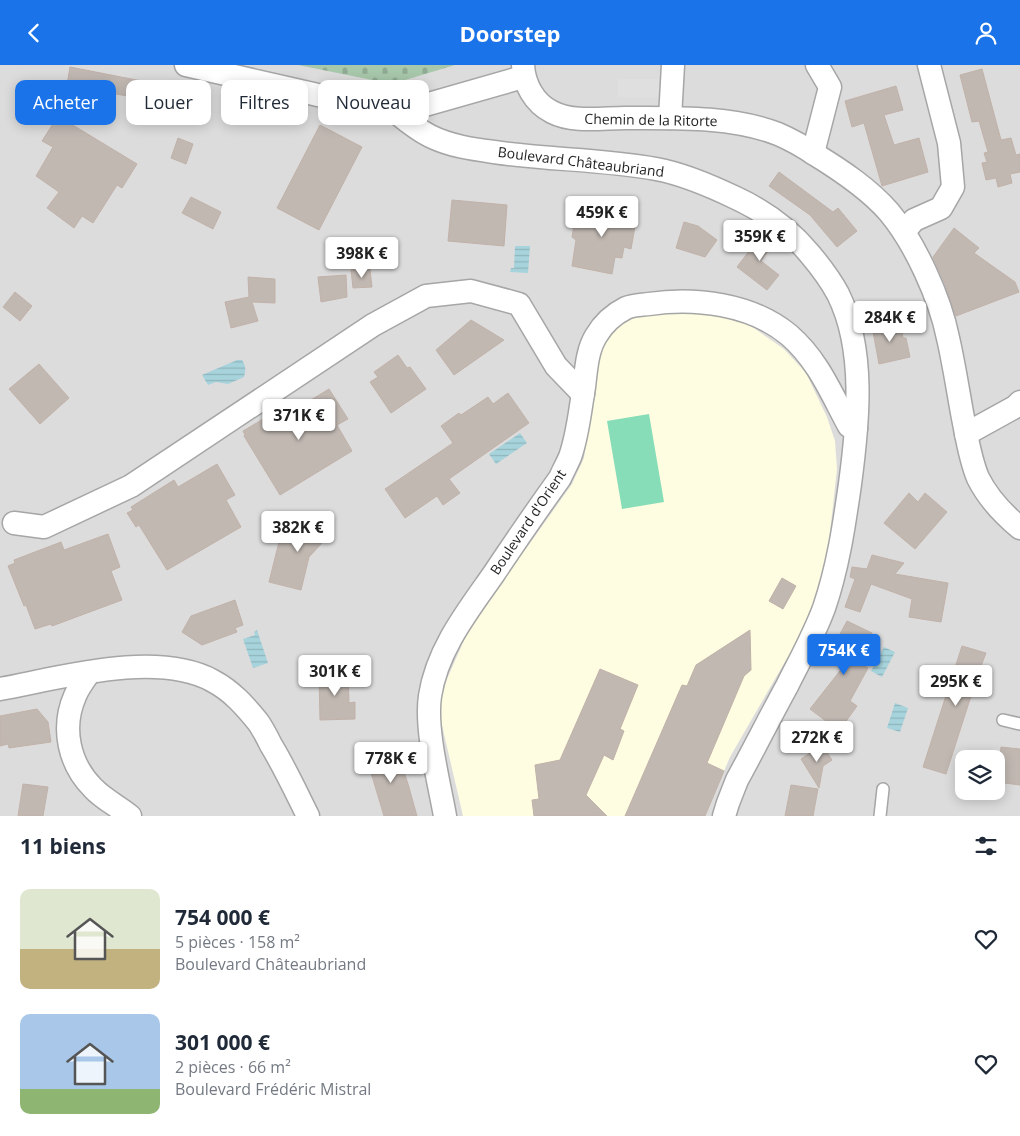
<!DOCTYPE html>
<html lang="fr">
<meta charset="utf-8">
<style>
body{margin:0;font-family:"Open Sans",sans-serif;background:#f2f2f3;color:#1f2937;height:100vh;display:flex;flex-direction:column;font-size:19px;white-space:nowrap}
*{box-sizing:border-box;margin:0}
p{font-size:16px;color:#747a83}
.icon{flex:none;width:28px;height:28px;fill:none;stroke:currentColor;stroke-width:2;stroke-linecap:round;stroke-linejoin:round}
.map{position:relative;height:751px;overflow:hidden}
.sheet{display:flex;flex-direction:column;background:#fff;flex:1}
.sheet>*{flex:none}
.guide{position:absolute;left:15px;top:15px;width:500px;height:45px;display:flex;gap:10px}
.fabs{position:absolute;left:955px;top:685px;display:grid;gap:10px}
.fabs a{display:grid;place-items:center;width:50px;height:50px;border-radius:10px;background:#fff;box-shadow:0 2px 12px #0003;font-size:25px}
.price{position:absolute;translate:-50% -42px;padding:0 11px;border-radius:5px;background:#fff;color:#222;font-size:16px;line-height:32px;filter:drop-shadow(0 1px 2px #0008)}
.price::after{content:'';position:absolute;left:50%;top:30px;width:15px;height:11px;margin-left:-8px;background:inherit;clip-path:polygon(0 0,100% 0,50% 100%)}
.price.active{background:#1a73e8;color:#fff}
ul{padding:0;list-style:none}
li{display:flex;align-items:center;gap:15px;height:125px;padding:0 20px}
li span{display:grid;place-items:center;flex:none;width:140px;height:100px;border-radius:10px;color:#555}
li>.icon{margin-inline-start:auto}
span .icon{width:60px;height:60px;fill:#fffc;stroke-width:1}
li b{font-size:21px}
h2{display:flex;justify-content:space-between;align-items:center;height:60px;padding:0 20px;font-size:21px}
.pill{padding:0 18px;border-radius:10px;background:#fff;box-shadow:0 2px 12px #0003;font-size:18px;line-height:45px}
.pill.active{background:#1a73e8;color:#fff}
header{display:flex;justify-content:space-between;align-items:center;height:65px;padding:0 20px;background:#1a73e8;color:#fff;font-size:22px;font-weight:700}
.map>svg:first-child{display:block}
.residential{fill:#dddcdc;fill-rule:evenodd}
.education{fill:#fefde1}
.cemetery{fill:url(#cemetery-stones)}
.pitch{fill:#86ddb8}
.parking{fill:#dfdfdf}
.water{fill:url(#water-rules)}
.building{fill:#c1b8b2;stroke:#c1b2a9}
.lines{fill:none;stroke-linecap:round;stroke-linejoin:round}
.lane-casing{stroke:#a6a6a6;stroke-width:14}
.street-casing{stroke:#a6a6a6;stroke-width:25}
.lane{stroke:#fff;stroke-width:11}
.street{stroke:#fff;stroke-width:22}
.labels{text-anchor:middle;stroke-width:4;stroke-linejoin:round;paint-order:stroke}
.street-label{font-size:14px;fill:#1f1f1f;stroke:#fff}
</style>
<header><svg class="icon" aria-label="back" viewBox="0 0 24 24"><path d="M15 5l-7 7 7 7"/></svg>Doorstep<svg class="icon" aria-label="person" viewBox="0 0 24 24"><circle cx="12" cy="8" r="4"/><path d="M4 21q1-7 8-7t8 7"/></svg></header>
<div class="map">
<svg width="1020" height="751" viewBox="0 0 1020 751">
<defs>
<pattern id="cemetery-stones" width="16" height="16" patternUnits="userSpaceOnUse" patternTransform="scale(1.25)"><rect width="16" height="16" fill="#a8c8ab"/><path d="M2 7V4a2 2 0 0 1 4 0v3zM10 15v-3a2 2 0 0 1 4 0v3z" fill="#90ab93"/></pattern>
<pattern id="water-rules" width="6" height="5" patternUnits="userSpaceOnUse" patternTransform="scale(1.25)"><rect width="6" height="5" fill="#a7d3dc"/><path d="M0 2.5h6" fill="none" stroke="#8fb5bc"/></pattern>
</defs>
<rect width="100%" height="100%" fill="#f0ece6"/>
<path class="residential" d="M0 0H1020V751H0ZM964 694H996V726H964Z"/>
<path class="education" d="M667 246 717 249 748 259 784 284 806 308 827 352 835 376 837 404 825 513 798 580 786 595 730 692 705 751H463L441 656V634L447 614 469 564 572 419 584 393 600 282 623 255Z"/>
<path class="cemetery" d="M298 0H455L392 19Z"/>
<path class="pitch" d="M649 349 664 437 622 444 607 356Z"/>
<path class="parking" d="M618 14H672L671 33 618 32Z"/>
<g class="water">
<path d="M515 181H530L528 208 510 207 511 203H514Z"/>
<path d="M237 295H242C246 301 246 305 244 312L228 319 216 317 208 320 202 310Z"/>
<path d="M520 368 527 378 496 399 489 389Z"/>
<path d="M257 565 268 598 253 603 243 574 255 570 254 567Z"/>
<path d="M884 582 895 587 882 612 871 606Z"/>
<path d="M895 638 908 643 900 667 887 663Z"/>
</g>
<g class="building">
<path d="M70 2 152 18 149 35 67 20Z"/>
<path d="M982 4 1001 75 1011 73 1016 90 1020 89V107L1010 109 1012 118 998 122 996 113 986 115 982 98 987 97 984 88 988 87 979 56 972 57 960 10Z"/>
<path d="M896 21 903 45 884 50 894 80 919 73 928 107 882 121 864 58 852 62 845 36Z"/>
<path d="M58 51 137 99 122 123 117 120 93 158 82 151 74 163 47 143 59 127 36 111 53 82 42 76Z"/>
<path d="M320 60 362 82 319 165 277 143Z"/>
<path d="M178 73 193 79 186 99 171 93Z"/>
<path d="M779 107 833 147 838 143 857 166 837 182 810 150 769 121Z"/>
<path d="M191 132 221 147 213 164 182 148Z"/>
<path d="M452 135 507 140 504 181 448 176Z"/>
<path d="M596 138 629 145 628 154 636 156 631 184 624 182 622 193 615 192 612 209 572 201 576 175 572 172 576 149 594 153Z"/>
<path d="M684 157 698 161 717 175 705 192 676 183Z"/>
<path d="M954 163 979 183 974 188 1015 217 1019 227 956 251 945 219 933 192Z"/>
<path d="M765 165 776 174 761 196 779 210 767 225 737 202Z"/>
<path d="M370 204 372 222 353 223 351 205Z"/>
<path d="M346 210 347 232 321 237 318 212Z"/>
<path d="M248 212 275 214V238L252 237 258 256 231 263 225 237 249 232Z"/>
<path d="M15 227 32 241 20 256 3 242Z"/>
<path d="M471 255 504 275 454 310 436 285Z"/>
<path d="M896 256 899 269 902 268 903 273H906L910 292 879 299 872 261Z"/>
<path d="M398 290 407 303 410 302 426 324 391 348 370 317 378 312 374 307Z"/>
<path d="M39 299 69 333 40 359 9 324Z"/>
<path d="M329 324 348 354 337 360 352 386 280 430 244 371 245 370 243 366 287 340 291 347Z"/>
<path d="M508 328 529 358 449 414 460 428 443 440 437 431 405 453 385 424 453 378 441 361 459 348 461 350 488 332 493 339Z"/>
<path d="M217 399 235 430 226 435 241 462 167 505 139 460 136 462 127 448 133 445 131 442 174 415 178 422Z"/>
<path d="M909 428 918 437 925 428 947 447 915 484 884 458Z"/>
<path d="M318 449 334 465 309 492 301 525 269 517 279 477 286 476 288 469 294 465 301 466Z"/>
<path d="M108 469 120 502 111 506 122 535 52 561 51 559 35 564 26 540 24 541 8 501 15 498 14 495 61 477 64 485Z"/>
<path d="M872 490 904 498 895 509 948 518 941 557 909 552 912 534 871 519 860 547 845 542 855 514 850 512 852 502 867 504Z"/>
<path d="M782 513 796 521 783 544 769 536Z"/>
<path d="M235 535 243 560 235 563 237 567 202 580 182 567 191 551Z"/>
<path d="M847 556 872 568 867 581 871 584 862 600 868 603 850 636 857 641 839 666 810 644 843 602 827 593Z"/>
<path d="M750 565 751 605 744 611 707 698 724 706 705 751H625L682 620 687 621 696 600Z"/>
<path d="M962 581 986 588 981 601 990 604 982 632 972 628 946 709 923 702Z"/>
<path d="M600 604 638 620 620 664 624 666 613 695 604 690 586 730 607 751H534L532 735 539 734 535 700 560 695Z"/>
<path d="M319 607H348L349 638 355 637V654L320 655Z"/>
<path d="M37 644 48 657 51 677 9 683 8 679 0 681V651Z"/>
<path d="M822 680 832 695 823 701 819 723 801 694Z"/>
<path d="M396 682 408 719 417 751H384L366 691Z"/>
<path d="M1001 682 1020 684V720L997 717 996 692H1000Z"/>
<path d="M23 719 48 722 43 751H18Z"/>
<path d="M791 720 818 724 813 751H785Z"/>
</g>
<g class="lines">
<defs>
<g id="lane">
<path d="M1003 655 1020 659"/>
<path d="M880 751 883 724"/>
</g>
<g id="street">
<path d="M186 0 397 48 523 12"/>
<path d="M523 0C524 19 534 38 552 47 573 58 602 53 625 53 674 53 732 51 778 69 792 75 804 82 816 90 842 106 869 124 889 147 915 178 940 233 948 273 954 299 958 326 963 353 967 373 970 394 978 413 988 433 1003 449 1020 463"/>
<path d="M397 48C408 57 418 65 430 71 450 81 472 84 494 87 548 95 602 94 656 104 684 109 711 121 736 133 764 146 789 164 809 188 820 201 830 214 838 229 866 285 858 359 850 419 844 461 838 502 824 543 814 570 800 595 787 621 770 652 754 684 737 715L728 738 724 751"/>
<path d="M670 53 673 0"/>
<path d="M813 88 830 22 817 0"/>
<path d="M904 167 914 155 941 143 953 122 949 78 929 0"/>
<path d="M966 369 1015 342 1020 337"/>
<path d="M14 458 44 462 131 421 373 260 426 231 471 226 519 239 556 301 583 329"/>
<path d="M89 608C84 615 78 623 75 631 61 663 69 699 93 723 103 734 118 741 130 751"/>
<path d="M0 624C60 613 157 585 213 616 232 626 245 641 258 657 263 664 267 672 271 680 285 703 296 727 308 751"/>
<path d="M445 751C439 717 425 664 430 631 437 585 467 547 493 510 515 477 537 445 560 413 563 406 567 399 570 392 578 370 580 345 584 322 586 306 587 285 596 271 603 259 614 249 626 243 633 240 642 240 649 239 695 232 752 239 789 270 818 295 831 328 849 361L856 363"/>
</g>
</defs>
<use href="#lane" class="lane-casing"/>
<use href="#street" class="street-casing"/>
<use href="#lane" class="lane"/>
<use href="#street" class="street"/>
</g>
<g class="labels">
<g class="street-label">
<text transform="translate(651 55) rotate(1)" y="5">Chemin de la Ritorte</text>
<text transform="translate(581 97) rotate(7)" y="5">Boulevard Châteaubriand</text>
<text transform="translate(528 457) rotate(-56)" y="5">Boulevard d'Orient</text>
</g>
</g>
</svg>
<div class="fabs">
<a><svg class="icon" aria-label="layers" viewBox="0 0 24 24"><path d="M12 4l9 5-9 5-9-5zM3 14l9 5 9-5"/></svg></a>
</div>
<b class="price" style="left:602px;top:173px">459K €</b>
<b class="price" style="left:760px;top:197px">359K €</b>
<b class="price" style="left:362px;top:214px">398K €</b>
<b class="price" style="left:890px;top:278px">284K €</b>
<b class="price" style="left:299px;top:376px">371K €</b>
<b class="price" style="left:298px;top:488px">382K €</b>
<b class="price active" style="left:844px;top:611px">754K €</b>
<b class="price" style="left:335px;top:632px">301K €</b>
<b class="price" style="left:956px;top:642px">295K €</b>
<b class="price" style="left:817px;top:698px">272K €</b>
<b class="price" style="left:391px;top:719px">778K €</b>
<div class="guide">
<a class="pill active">Acheter</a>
<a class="pill">Louer</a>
<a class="pill">Filtres</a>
<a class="pill">Nouveau</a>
</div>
</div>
<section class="sheet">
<h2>11 biens<svg class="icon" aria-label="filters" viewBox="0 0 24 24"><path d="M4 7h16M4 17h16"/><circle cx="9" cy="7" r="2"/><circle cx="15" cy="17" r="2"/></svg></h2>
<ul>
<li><span style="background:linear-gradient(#dfe7d0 60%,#c2b280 0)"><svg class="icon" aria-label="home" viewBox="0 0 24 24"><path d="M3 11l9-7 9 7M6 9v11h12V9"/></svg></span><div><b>754 000 €</b><p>5 pièces · 158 m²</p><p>Boulevard Châteaubriand</p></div><svg class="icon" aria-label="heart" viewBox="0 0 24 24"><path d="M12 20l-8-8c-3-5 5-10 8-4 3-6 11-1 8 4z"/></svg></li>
<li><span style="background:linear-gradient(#a9c7e8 75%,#8fb573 0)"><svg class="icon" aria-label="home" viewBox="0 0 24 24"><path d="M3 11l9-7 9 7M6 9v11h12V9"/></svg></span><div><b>301 000 €</b><p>2 pièces · 66 m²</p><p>Boulevard Frédéric Mistral</p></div><svg class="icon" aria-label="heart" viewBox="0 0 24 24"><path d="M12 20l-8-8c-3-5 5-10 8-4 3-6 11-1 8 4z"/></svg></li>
</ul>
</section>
